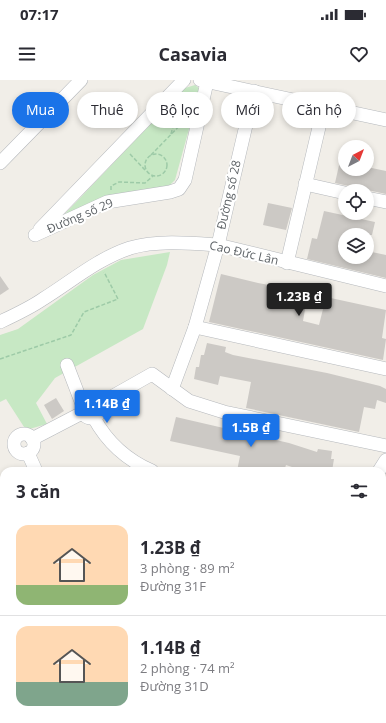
<!DOCTYPE html>
<html lang="vi">
<meta charset="utf-8">
<style>
body{margin:0;font-family:"Open Sans",sans-serif;background:#f7f7f7;color:#2b2b33;height:100vh;display:flex;flex-direction:column;font-size:15px;white-space:nowrap}
*{box-sizing:border-box;margin:0}
p{font-size:13px;color:#7c7c81}
.icon{flex:none;width:22px;height:22px;fill:none;stroke:currentColor;stroke-width:2;stroke-linecap:round;stroke-linejoin:round}
.map{position:relative;flex:1;overflow:hidden}
.details{position:absolute;left:0px;top:387px;width:386px;height:256px;display:flex;flex-direction:column;background:#fff;border-radius:12px 12px 0 0;box-shadow:0 2px 6px #0003}
.details>*{flex:none}
.guide{position:absolute;left:12px;top:12px;width:362px;height:36px;display:flex;gap:8px}
.needle{width:26px;rotate:42deg}
.buttons{position:absolute;left:338px;top:60px;display:grid;gap:8px}
.buttons a{display:grid;place-items:center;width:36px;height:36px;border-radius:50%;background:#fff;box-shadow:0 2px 6px #0003;font-size:20px}
.price{position:absolute;translate:-50% -34px;padding:0 9px;border-radius:4px;background:#1a73e8;color:#fff;font-size:13px;line-height:26px;filter:drop-shadow(0 1px 2px #0008)}
.price::after{content:'';position:absolute;left:50%;top:24px;width:12px;height:9px;margin-left:-6px;background:inherit;clip-path:polygon(0 0,100% 0,50% 100%)}
.price.on{background:#222;color:#fff}
ul{padding:0;list-style:none}
li{display:flex;align-items:center;gap:12px;height:100px;padding:0 16px}
li+li{border-top:1px solid #e1e1e2}
li span{display:grid;place-items:center;flex:none;width:112px;height:80px;border-radius:12px;color:#555}
li>.icon{margin-inline-start:auto}
span .icon{width:48px;height:48px;fill:#fffc;stroke-width:1}
li b{font-size:17px}
h2{display:flex;justify-content:space-between;align-items:center;height:48px;padding:0 16px;font-size:17px}
.chip{padding:0 14px;border-radius:18px;background:#fff;box-shadow:0 2px 6px #0003;font-size:14px;line-height:36px}
.chip.on{background:#1a73e8;color:#fff}
.status{display:flex;justify-content:space-between;align-items:center;height:28px;padding:0 20px;background:#fff;direction:ltr}
.status svg{height:11px;fill:currentColor}
header{display:flex;justify-content:space-between;align-items:center;height:52px;padding:0 16px;background:#fff;font-size:18px;font-weight:700}
.map>svg:first-child{display:block}
.green{fill:#c7e8c4}
.building{fill:#ccc9c5}
.lines{fill:none;stroke-linecap:round;stroke-linejoin:round}
.minor-casing{stroke:#b5b8bc;stroke-width:14}
.path{stroke:#9dcaa7;stroke-width:1.5;stroke-dasharray:4 2;stroke-linecap:butt}
.minor{stroke:#fff;stroke-width:13}
.labels{text-anchor:middle;stroke-width:4;stroke-linejoin:round;paint-order:stroke}
.street-label{font-size:12px;fill:#5f6468;stroke:#fff}
</style>
<div class="status"><b>07:17</b><svg viewBox="0 0 49 12"><path d="M0 12V9h3v3zM5 12V6h3v6zM10 12V3h3v9zM15 12V0h3v12zM26 1h20v11H26zM47 4h2v5h-2z"/></svg></div>
<header><svg class="icon" aria-label="menu" viewBox="0 0 24 24"><path d="M4 6h16M4 12h16M4 18h16"/></svg>Casavia<svg class="icon" aria-label="heart" viewBox="0 0 24 24"><path d="M12 20l-8-8c-3-5 5-10 8-4 3-6 11-1 8 4z"/></svg></header>
<div class="map">
<svg width="386" height="643" viewBox="0 0 386 643">
<rect width="100%" height="100%" fill="#f1eee8"/>
<g class="green">
<path d="M195 5 200 9 175 100 168 107 59 140 185 8Z"/>
<path d="M170 172 167 185 143 249 55 298 36 323 47 344 26 350 6 319 0 322V255L18 249 93 195 121 180Z"/>
</g>
<g class="building">
<path d="M342 72H345V89H367V87L386 91V114L335 103Z"/>
<path d="M268 123 292 128 286 150 263 145Z"/>
<path d="M324 131 375 142 372 155H345V177H367V171L386 175V198L307 179 312 158 317 159Z"/>
<path d="M221 194 258 203 308 212 303 241 319 245 326 217 386 230 382 258 386 259 383 280 209 242Z"/>
<path d="M0 196 9 209 0 215Z"/>
<path d="M207 263 226 267 225 272 233 275 327 293 380 306 386 309V323L377 320 375 329 364 327 359 352 246 328 251 302 220 296 218 305 194 299 196 287H199L201 275H204Z"/>
<path d="M56 318 64 331 52 339 44 325Z"/>
<path d="M176 337 289 363 317 372 318 369 332 371 331 379H334L332 391H304L286 385 284 391H237L240 376 170 361Z"/>
</g>
<g class="lines">
<defs>
<g id="minor">
<path d="M200 0 386 40"/>
<path d="M0 83 81 0"/>
<path d="M305 104 345 113"/>
<path d="M367 118 386 122"/>
<path d="M40 149 184 0"/>
<path d="M35 155 107 122 170 112 179 109 185 100 207 2"/>
<path d="M287 183 324 26"/>
<path d="M0 242C15 235 30 228 43 219 72 201 97 179 130 168 157 160 190 163 218 165L386 206"/>
<path d="M195 247 386 289"/>
<path d="M67 285 82 324"/>
<path d="M172 309 195 247 218 165 254 11"/>
<circle cx="91" cy="329" r="9"/>
<path d="M99 324 152 294 189 321 224 332 386 366"/>
<path d="M94 338C107 362 127 380 152 391"/>
<circle cx="24" cy="364" r="10"/>
<path d="M32 359 82 333"/>
<path d="M28 373 36 391"/>
<path d="M379 391 386 380"/>
<path d="M0 464 4 468"/>
<path d="M382 544 386 547"/>
<path d="M382 562 386 556"/>
<path d="M0 566 4 568"/>
<path d="M212 639 228 643"/>
<path d="M49 643 51 639"/>
<path d="M139 643 142 639"/>
<path d="M331 643 333 639"/>
</g>
</defs>
<use href="#minor" class="minor-casing"/>
<g class="path">
<path d="M171 54 175 39 172 28"/>
<path d="M130 74 145 90"/>
<circle cx="156" cy="85" r="11"/>
<path d="M151 75 187 38"/>
<path d="M111 110V106L119 102 145 103 153 96"/>
<path d="M0 279 71 255 84 232 118 219 104 192"/>
</g>
<use href="#minor" class="minor"/>
</g>
<g class="labels">
<g class="street-label">
<text transform="translate(229 115) rotate(-77)" y="4">Đường số 28</text>
<text transform="translate(80 136) rotate(-23)" y="4">Đường số 29</text>
<text transform="translate(244 173) rotate(13)" y="4">Cao Đức Lân</text>
</g>
</g>
</svg>
<div class="buttons">
<a><svg class="needle" viewBox="-14 -14 28 28"><path d="M0-13l5 13h-10z" fill="#e53935"/><path d="M0 13l5-13h-10z" fill="#7c7c81"/></svg></a>
<a><svg class="icon" aria-label="locate" viewBox="0 0 24 24"><circle cx="12" cy="12" r="6"/><path d="M12 2v4M12 18v4M2 12h4M18 12h4"/></svg></a>
<a><svg class="icon" aria-label="layers" viewBox="0 0 24 24"><path d="M12 4l9 5-9 5-9-5zM3 14l9 5 9-5"/></svg></a>
</div>
<b class="price on" style="left:299px;top:237px">1.23B ₫</b>
<b class="price" style="left:107px;top:344px">1.14B ₫</b>
<b class="price" style="left:251px;top:368px">1.5B ₫</b>
<div class="guide">
<a class="chip on">Mua</a>
<a class="chip">Thuê</a>
<a class="chip">Bộ lọc</a>
<a class="chip">Mới</a>
<a class="chip">Căn hộ</a>
</div>
<section class="details">
<h2>3 căn<svg class="icon" aria-label="filters" viewBox="0 0 24 24"><path d="M4 7h16M4 17h16"/><circle cx="9" cy="7" r="2"/><circle cx="15" cy="17" r="2"/></svg></h2>
<ul>
<li><span style="background:linear-gradient(#ffd9b3 75%,#8fb573 0)"><svg class="icon" aria-label="home" viewBox="0 0 24 24"><path d="M3 11l9-7 9 7M6 9v11h12V9"/></svg></span><div><b>1.23B ₫</b><p>3 phòng · 89 m²</p><p>Đường 31F</p></div></li>
<li><span style="background:linear-gradient(#ffd9b3 70%,#7fa58c 0)"><svg class="icon" aria-label="home" viewBox="0 0 24 24"><path d="M3 11l9-7 9 7M6 9v11h12V9"/></svg></span><div><b>1.14B ₫</b><p>2 phòng · 74 m²</p><p>Đường 31D</p></div></li>
</ul>
</section>
</div>
